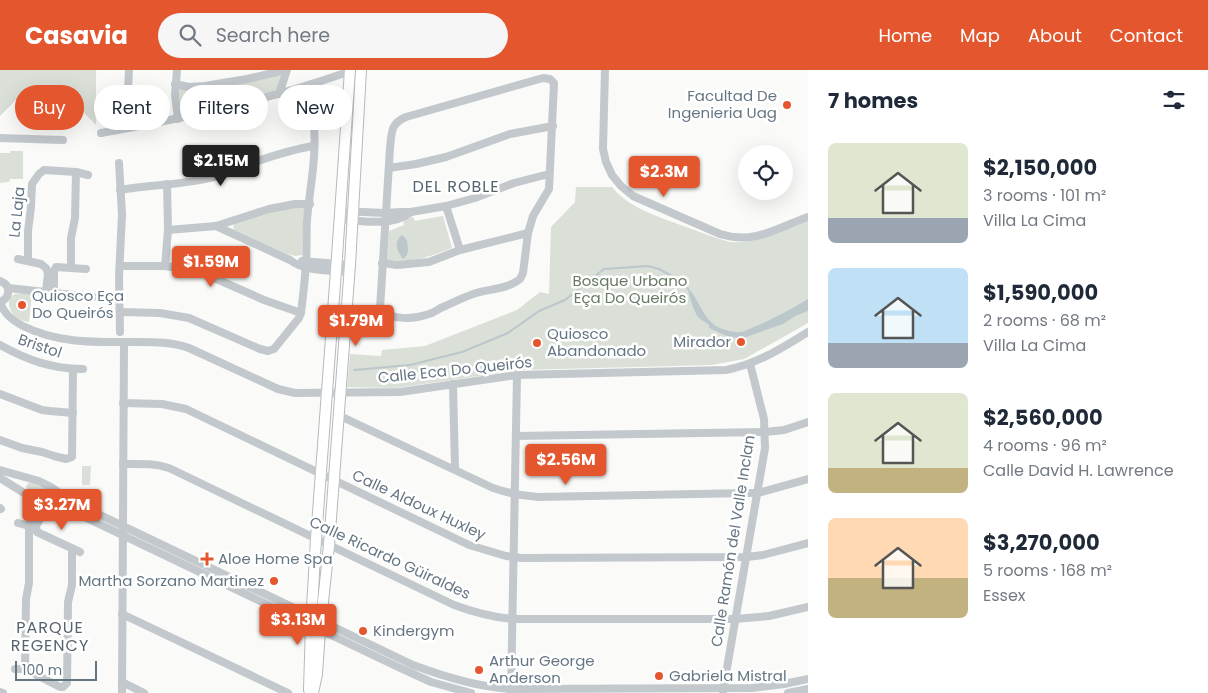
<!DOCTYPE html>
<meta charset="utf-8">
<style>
body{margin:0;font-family:Poppins,sans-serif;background:#f6f6f7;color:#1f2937;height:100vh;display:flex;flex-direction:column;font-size:19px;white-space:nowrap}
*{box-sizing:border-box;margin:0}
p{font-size:16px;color:#747a83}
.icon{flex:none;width:28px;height:28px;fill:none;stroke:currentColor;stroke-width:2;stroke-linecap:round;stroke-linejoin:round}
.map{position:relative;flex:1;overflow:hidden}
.panel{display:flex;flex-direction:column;background:#fff;width:400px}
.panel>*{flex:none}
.banner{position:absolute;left:15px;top:15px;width:475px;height:45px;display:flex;gap:10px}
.buttons{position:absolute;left:738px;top:75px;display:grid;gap:10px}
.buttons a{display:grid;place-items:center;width:55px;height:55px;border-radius:50%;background:#fff;box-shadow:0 5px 20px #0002;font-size:25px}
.scale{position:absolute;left:15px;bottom:12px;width:82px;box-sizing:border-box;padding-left:5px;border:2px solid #657683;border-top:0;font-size:14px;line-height:18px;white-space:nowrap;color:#657683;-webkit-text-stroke:4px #fff;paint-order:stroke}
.price{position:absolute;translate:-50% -42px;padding:0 11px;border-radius:5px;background:#e4572e;color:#fff;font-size:16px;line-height:32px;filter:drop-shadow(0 1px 2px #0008)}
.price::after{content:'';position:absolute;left:50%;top:30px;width:15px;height:11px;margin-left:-8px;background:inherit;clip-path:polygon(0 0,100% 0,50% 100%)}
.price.current{background:#222;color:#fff}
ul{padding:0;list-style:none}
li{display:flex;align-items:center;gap:15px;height:125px;padding:0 20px}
li span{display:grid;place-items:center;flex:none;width:140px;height:100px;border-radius:8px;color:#555}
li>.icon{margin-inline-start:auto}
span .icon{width:60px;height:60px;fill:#fffc;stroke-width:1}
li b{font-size:21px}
h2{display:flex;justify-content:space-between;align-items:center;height:60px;padding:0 20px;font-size:21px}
.pill{padding:0 18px;border-radius:22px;background:#fff;box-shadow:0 5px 20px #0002;font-size:18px;line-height:45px}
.pill.current{background:#e4572e;color:#fff}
header{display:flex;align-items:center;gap:30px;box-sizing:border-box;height:70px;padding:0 25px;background:#e4572e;color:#fff}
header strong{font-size:24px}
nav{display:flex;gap:28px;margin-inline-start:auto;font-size:18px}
.search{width:350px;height:45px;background:#f6f6f7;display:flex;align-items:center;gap:12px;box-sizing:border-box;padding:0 18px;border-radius:28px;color:#747a83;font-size:19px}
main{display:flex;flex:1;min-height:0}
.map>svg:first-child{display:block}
.green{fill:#dadfd7}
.water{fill:#bbc7cb}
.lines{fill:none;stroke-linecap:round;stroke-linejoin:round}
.stream{stroke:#bbc7cb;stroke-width:2}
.major-casing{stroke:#b5babe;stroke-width:12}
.minor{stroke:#c3c8cc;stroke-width:8}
.major{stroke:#fff;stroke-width:10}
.poi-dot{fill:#e4572e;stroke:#fff;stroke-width:2}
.labels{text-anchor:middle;stroke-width:5;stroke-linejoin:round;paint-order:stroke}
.poi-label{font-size:15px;fill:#657683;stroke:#fff;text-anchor:start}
.street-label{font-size:15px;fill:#657683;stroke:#fff}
.park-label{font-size:15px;fill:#687a64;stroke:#fff}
.neighbourhood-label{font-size:16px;letter-spacing:1px;fill:#57646e;stroke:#fff}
</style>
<header>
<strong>Casavia</strong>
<div class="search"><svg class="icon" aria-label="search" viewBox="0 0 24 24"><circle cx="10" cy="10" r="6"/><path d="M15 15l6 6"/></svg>Search here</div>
<nav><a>Home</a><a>Map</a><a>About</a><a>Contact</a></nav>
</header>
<main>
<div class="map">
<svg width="808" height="623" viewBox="0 0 808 623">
<rect width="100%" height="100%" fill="#fafaf8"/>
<g class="green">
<path d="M0 0H96V55L65 24 45 42 24 22 0 46Z"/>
<path d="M286 0 275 22 183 45 179 25 180 18Z"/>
<path d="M10 81H23V109H10L9 112 0 113V83H10Z"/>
<path d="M576 117H612C630 139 660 147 686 157 701 162 715 168 730 172 760 174 781 161 808 151V253L744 289 712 295 521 300 396 318 347 317 350 284 381 286 382 280 425 276 517 240 540 222 549 224 551 157 575 132Z"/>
<path d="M305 136 303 149 302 185 295 186 287 184 234 160 233 156 235 152 262 143Z"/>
<path d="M443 146 452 178C430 187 411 193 387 190L389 161 404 155 403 150 413 147 415 151Z"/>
<path d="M23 223 32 224 29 252C25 251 20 250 17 248 10 243 4 229 15 224 16 224 21 223 23 223Z"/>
<path d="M82 396H91L90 415H82Z"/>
<path d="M32 412 48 419 52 423 50 428C41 430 29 425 26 416L28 413Z"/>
</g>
<g class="water">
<path d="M402 165 407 170 408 180 407 185 403 189C397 181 393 172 402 165Z"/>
<path d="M688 218C698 228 701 243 712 253 718 259 733 263 741 262 746 261 751 258 756 256 774 249 791 239 808 229V241L795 246 783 254 743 268 729 267 709 258V255C705 252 701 250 698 247 695 243 688 224 688 218Z"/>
</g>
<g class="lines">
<path class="stream" d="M354 300 410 295 462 282 508 263 539 241 565 230 604 199 648 196 659 199 683 212 688 219"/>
<defs>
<g id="major">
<path d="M309 620 311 555 316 469 336 201 350 0"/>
<path d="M313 623 317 604 320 560 329 475 350 195 361 0"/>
</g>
</defs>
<use href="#major" class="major-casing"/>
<g class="minor">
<path d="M129 0 127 43 129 58"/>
<path d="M177 0 175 25 178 49"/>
<path d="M605 0 603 79 606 92 612 105 621 116 633 126 720 164C755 175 776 158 808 147"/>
<path d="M543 8 550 9 554 13 549 119 533 146 528 163 523 203 520 209C508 219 490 219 476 223 464 227 454 232 443 237 438 239 434 243 429 244 415 249 391 251 380 239L390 78C392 62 390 54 406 47Z"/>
<path d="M175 14 189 17 205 16 247 9 277 2 282 0"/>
<path d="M279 24 287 0"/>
<path d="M101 63C182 49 264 31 342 4"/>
<path d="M0 68 63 70"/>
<path d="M119 93 122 144 119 207 120 262"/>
<path d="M389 98 416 94 446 87 510 64 553 56"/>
<path d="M120 120C153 114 187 115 219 106 231 102 243 96 255 92 275 85 294 79 314 76"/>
<path d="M446 136 460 180"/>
<path d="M340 141 385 143 401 142H411L446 136 475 128 514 113 549 104"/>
<path d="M340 149C362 151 392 157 411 142"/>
<path d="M216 156 290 190C305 202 331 200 349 202"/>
<path d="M168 160 216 156 269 139 295 134H310"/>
<path d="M18 189 41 194 46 198 48 203 46 222"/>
<path d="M28 191V161L31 137 32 114 39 104 44 100 76 102 88 105"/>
<path d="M302 191 350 195"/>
<path d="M382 193 397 195 429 192 460 180 528 163"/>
<path d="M120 196H165L191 200 205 204 264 230 301 243"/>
<path d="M165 196 168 160 167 114"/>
<path d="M71 198V168L75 148 76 102"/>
<path d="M0 211C11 215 11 227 0 232"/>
<path d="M8 218 93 227"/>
<path d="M54 223V201L56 197 86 199"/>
<path d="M0 232C4 244 12 250 23 256 59 274 97 272 136 272 155 272 172 272 189 278L278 319 295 323 400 322 517 305 726 300C757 294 782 278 808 262"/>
<path d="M120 242 160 243 189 248 260 279 268 281 274 279 299 248 301 243C303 226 305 210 306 193 307 179 306 165 307 150 310 116 318 81 313 47"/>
<path d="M0 275C27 290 52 299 83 299"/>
<path d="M453 314 455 399"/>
<path d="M0 324 42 340 50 341 73 343"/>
<path d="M123 333 162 334 186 339 469 475 506 486 522 488 747 487 763 485 808 473"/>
<path d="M338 345 493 418C508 423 523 426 538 427L749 423H758L808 409"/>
<path d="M516 366 765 362 784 360 808 352"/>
<path d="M0 370 22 378 42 382 54 386 66 389 72 387 73 299"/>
<path d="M123 394C139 394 154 393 169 398L454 535C473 542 492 547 512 549H735L769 546 808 537"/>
<path d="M0 400 39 411 51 417 75 433 413 595C445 607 477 617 511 619L752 618 784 614 808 609"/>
<path d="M0 408 37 431 72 441 398 597 431 612 471 623"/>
<path d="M48 435 36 456 37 462 80 482"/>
<path d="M0 438 1 439"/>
<path d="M18 453 29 456"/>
<path d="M122 544 288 623"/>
<path d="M15 599H25L60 617H63L67 613 68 532 72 515V479"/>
<path d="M25 599 26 529 29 513V456C35 450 38 439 37 431"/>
<path d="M122 612 144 623"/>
<path d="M723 621 765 378 764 349 750 294"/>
<path d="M0 622 3 623"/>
<path d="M122 623 124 272"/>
<path d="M511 623 517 305"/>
<path d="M788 623 808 619"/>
</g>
<use href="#major" class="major"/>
</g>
<g class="poi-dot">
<circle cx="787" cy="35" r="5"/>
<circle cx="22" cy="235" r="5"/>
<circle cx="741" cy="272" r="5"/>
<circle cx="537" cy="273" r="5"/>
<path d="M204.5 481.5h5v5h5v5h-5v5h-5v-5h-5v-5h5z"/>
<circle cx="274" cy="511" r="5"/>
<circle cx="363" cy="561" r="5"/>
<circle cx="479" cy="600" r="5"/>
<circle cx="659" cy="606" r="5"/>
</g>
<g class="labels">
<g class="poi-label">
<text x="777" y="31" text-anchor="end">Facultad De<tspan x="777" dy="17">Ingenieria Uag</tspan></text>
<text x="32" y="231">Quiosco Eça<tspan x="32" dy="17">Do Queirós</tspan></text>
<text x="547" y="269">Quiosco<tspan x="547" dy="17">Abandonado</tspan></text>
<text x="731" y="277" text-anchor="end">Mirador</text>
<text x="218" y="494">Aloe Home Spa</text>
<text x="264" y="516" text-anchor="end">Martha Sorzano Martinez</text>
<text x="373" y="566">Kindergym</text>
<text x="489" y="596">Arthur George<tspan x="489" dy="17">Anderson</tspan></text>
<text x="669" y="611">Gabriela Mistral</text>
</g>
<g class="street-label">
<text transform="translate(17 142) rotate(-84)" y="5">La Laja</text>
<text transform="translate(40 276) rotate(19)" y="5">Bristol</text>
<text transform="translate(455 300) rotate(-6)" y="5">Calle Eca Do Queirós</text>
<text transform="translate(419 435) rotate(25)" y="5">Calle Aldoux Huxley</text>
<text transform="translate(733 471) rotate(-81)" y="5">Calle Ramón del Valle Inclan</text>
<text transform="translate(390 488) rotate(25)" y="5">Calle Ricardo Güiraldes</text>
</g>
<g class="park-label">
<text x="630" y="216">Bosque Urbano<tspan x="630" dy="17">Eça Do Queirós</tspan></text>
</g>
<g class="neighbourhood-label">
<text x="456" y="122">DEL ROBLE</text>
<text x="50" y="563">PARQUE<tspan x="50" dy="18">REGENCY</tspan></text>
</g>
</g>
</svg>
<div class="buttons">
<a><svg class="icon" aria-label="locate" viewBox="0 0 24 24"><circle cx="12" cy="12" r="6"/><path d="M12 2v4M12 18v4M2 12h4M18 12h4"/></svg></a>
</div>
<div class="scale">100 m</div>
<b class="price current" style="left:221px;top:117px">$2.15M</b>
<b class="price" style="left:664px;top:128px">$2.3M</b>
<b class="price" style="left:211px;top:218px">$1.59M</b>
<b class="price" style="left:356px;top:277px">$1.79M</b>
<b class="price" style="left:566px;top:416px">$2.56M</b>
<b class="price" style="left:62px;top:461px">$3.27M</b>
<b class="price" style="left:298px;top:576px">$3.13M</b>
<div class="banner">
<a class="pill current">Buy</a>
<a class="pill">Rent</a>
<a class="pill">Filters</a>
<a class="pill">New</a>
</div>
</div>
<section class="panel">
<h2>7 homes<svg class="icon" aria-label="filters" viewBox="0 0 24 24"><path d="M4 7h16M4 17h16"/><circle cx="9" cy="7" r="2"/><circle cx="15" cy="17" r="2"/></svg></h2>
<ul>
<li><span style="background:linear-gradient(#dfe7d0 75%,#9aa5b1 0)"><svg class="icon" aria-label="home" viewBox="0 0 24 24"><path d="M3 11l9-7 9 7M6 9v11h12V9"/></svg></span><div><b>$2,150,000</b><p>3 rooms · 101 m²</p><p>Villa La Cima</p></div></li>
<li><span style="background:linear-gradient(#bfe0f5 75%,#9aa5b1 0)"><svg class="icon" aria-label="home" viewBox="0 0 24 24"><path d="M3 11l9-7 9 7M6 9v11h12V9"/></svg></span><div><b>$1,590,000</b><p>2 rooms · 68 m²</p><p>Villa La Cima</p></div></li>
<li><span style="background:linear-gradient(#dfe7d0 75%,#c2b280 0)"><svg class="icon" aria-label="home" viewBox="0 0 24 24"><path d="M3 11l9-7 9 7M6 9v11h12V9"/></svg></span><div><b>$2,560,000</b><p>4 rooms · 96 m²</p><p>Calle David H. Lawrence</p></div></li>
<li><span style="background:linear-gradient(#ffd9b3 60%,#c2b280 0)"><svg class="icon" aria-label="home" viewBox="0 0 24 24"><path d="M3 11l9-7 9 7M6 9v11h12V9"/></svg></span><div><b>$3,270,000</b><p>5 rooms · 168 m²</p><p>Essex</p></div></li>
</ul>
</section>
</main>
